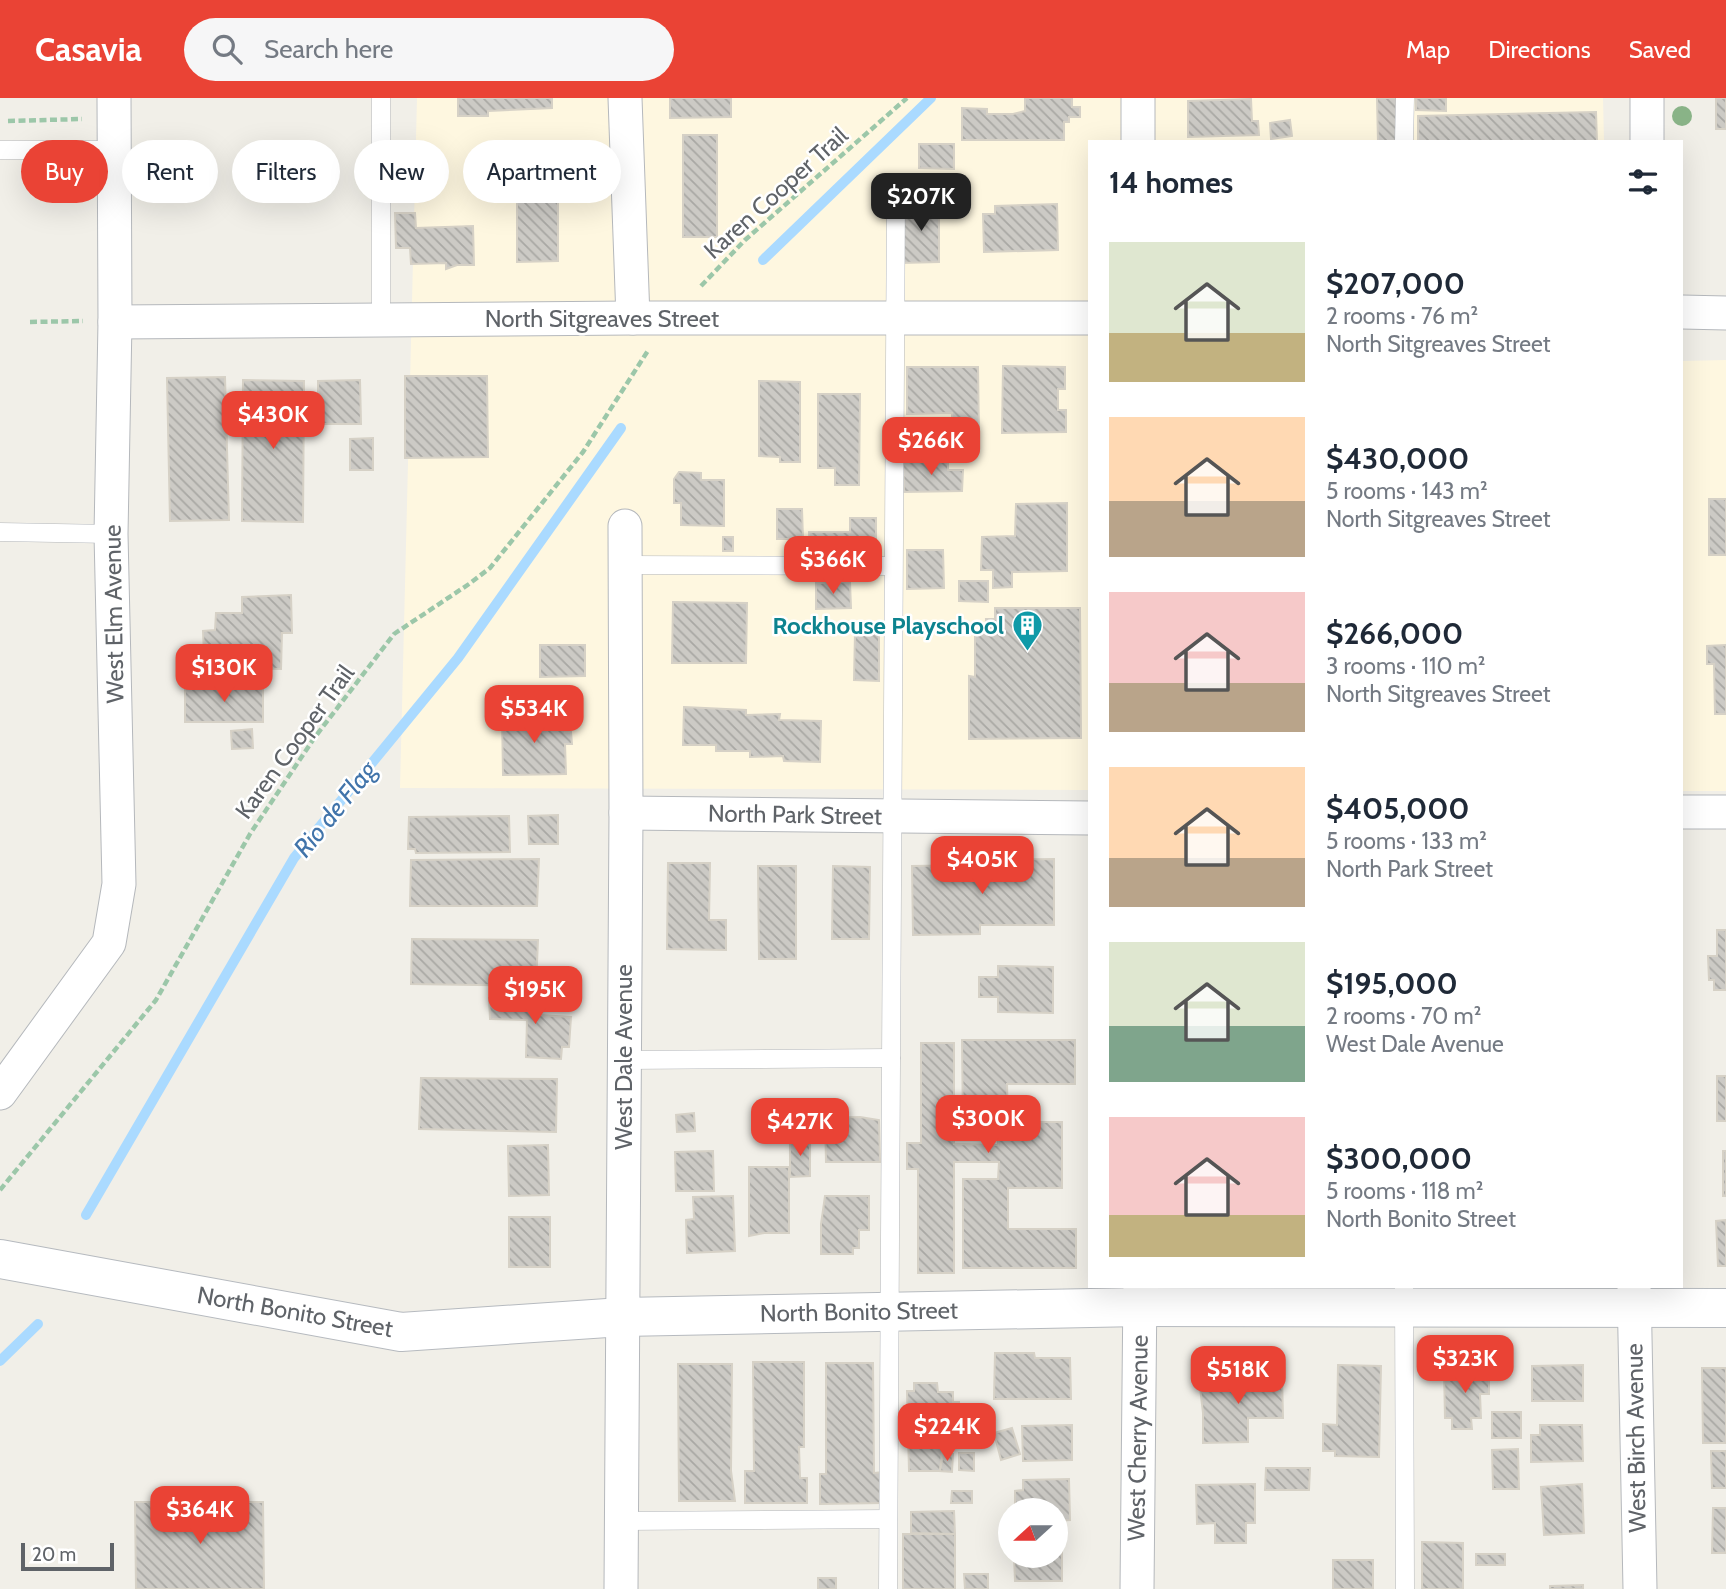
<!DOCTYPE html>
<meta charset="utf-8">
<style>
body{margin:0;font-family:Cabin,sans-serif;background:#f6f6f7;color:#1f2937;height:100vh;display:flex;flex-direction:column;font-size:26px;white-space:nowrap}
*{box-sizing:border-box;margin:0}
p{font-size:23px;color:#747a83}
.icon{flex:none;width:38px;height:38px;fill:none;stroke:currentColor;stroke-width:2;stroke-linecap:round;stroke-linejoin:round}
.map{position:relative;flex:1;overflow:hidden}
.sheet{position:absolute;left:1088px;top:42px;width:595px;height:1148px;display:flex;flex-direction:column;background:#fff;border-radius:0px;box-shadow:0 7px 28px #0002}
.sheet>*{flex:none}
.top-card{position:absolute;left:21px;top:42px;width:665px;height:63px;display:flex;gap:14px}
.needle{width:46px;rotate:249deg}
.controls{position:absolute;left:998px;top:1400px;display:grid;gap:14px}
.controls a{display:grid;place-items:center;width:70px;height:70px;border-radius:50%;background:#fff;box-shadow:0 7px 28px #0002;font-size:35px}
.scale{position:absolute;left:21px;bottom:18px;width:93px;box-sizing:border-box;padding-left:7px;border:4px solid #5f6368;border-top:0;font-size:19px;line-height:24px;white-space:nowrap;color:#5f6368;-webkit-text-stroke:5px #fff;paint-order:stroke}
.price{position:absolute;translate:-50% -60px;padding:0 16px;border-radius:14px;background:#ea4335;color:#fff;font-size:23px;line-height:46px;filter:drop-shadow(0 2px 4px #0008)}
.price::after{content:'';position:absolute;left:50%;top:42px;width:21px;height:16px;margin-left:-10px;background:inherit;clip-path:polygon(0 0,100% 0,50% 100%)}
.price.current{background:#222;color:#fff}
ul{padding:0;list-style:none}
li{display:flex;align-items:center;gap:21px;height:175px;padding:0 21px}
li span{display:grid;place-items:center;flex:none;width:196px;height:140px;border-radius:0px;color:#555}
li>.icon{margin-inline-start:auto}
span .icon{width:84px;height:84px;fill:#fffc;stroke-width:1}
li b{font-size:30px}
h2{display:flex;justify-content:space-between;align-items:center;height:84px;padding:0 21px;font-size:30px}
.tag{padding:0 24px;border-radius:32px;background:#fff;box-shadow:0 7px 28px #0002;font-size:24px;line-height:63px}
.tag.current{background:#ea4335;color:#fff}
header{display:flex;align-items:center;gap:42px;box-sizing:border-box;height:98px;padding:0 35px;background:#ea4335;color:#fff}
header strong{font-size:33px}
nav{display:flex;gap:38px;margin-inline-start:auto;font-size:24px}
.search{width:490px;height:63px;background:#f6f6f7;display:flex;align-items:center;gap:18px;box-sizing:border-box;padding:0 24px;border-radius:38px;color:#747a83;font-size:26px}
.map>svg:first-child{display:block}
.commercial{fill:#fef7e0}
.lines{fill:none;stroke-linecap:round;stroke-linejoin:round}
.stream{stroke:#aadaff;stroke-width:10}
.building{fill:url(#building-back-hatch);stroke:#d6d1c6;stroke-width:2}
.lane-casing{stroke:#b5b8bc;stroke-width:19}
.street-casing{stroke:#b5b8bc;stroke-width:35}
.secondary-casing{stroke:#b6babf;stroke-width:40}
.path{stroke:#9cc7a9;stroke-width:4.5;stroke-dasharray:7 3.5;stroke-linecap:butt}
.lane{stroke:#fff;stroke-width:18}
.street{stroke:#fff;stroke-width:33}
.secondary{stroke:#fff;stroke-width:38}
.tree{fill:#89b387}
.labels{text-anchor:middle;stroke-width:5;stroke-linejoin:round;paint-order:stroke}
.street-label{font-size:24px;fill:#5f6368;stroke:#fff}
.culture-label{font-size:24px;font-weight:bold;fill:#0d838f;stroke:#fff;text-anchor:end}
.water-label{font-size:26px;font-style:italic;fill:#4174aa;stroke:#fff}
</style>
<header>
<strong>Casavia</strong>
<div class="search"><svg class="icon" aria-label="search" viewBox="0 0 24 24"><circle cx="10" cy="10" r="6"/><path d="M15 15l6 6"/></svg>Search here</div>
<nav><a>Map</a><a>Directions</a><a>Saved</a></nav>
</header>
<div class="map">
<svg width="1726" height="1491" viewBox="0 0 1726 1491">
<defs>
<pattern id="building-back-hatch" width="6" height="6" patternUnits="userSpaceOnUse" patternTransform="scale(1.75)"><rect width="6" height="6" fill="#cccac5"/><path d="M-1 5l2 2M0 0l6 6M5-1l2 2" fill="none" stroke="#a9a8a4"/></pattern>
</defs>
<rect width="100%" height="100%" fill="#f1efe8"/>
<g class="commercial">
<path d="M417 0H1603L1604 44H1090V692L400 690Z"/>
<path d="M1726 262V693H1682V263Z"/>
</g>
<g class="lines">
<g class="stream">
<path d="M763 162 931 0"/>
<path d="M86 1117 294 760 458 560 621 330"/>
<path d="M0 1263 38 1226"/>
</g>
</g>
<g class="building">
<path d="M458 0H552V10L488 13V18H458Z"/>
<path d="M670 0H731V19L670 20Z"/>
<path d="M1025 0H1072V9H1080V19H1069V24H1064V42H962V10L987 11V16H1013L1025 13Z"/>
<path d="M1377 0H1396L1397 44H1378Z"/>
<path d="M1416 0H1446V13L1416 12Z"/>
<rect x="1716" y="0" width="10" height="31"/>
<path d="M1251 1 1252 23H1258L1259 37 1188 39V3Z"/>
<path d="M1596 14 1597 44H1418V18Z"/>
<path d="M1290 22 1292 38 1271 41 1270 25Z"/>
<rect x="683" y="37" width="34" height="102"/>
<path d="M557 45 558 76 515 77 514 46Z"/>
<path d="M919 46H954V71L919 70Z"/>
<path d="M517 96H558V163L517 164Z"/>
<path d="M915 102H939V164L901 165V115H915Z"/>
<path d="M1057 106 1058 152 984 154 983 116H995V108Z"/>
<path d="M395 115H415L416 130 473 128 474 167H457L446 171V165L411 166 410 150H396Z"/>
<path d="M1003 268 1065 269V291H1058V312H1066V334L1002 335Z"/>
<path d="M907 269H978L979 338H952V315L907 316Z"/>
<path d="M405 278H487L488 359 405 360Z"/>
<path d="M225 279 229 422 170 423 167 280Z"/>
<path d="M243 282 304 283 303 424 242 423Z"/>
<path d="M360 282 361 326H318V283Z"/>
<path d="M759 283 800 284V364H780V359L759 358Z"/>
<path d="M818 296H860L859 387H835V370H818Z"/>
<path d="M373 340V372H350V341Z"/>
<path d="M903 363H948V372H963L962 393 904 394Z"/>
<path d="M679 374 701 375V382H724V428L681 427V405H674V381Z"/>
<rect x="1709" y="401" width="17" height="56"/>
<path d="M1067 405V473L1012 474V489L993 490V472H981L982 439 1015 438 1016 406Z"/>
<path d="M777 411H802L803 441H777Z"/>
<path d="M850 420H876V458H810L809 434H850Z"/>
<rect x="723" y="439" width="10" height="14"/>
<path d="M907 452H943L944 490 907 491Z"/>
<path d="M959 483H988V504L959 503Z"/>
<path d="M850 484 851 510 816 511V485Z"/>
<path d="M291 497 292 535H282L281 571 239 570V557H204L203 533 215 532 216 515H242V499Z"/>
<path d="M673 504 747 505 746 565H672Z"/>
<path d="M995 510H1080L1081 640 969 641V578L975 579V532H987L986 521H995Z"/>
<path d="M855 535H879V583L854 582Z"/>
<path d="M540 547H585V578L540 579Z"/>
<path d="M1726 547V616H1715L1714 566H1707V548Z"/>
<path d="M263 587V624H185V588Z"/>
<path d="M684 609 746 612V617L780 616 779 622 821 623 820 664 784 663 783 658 750 659V653H716V647H683Z"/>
<path d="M502 617H564L565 634H571L572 646H565L566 676 503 677Z"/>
<path d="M252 631 253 650 232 651 231 633Z"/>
<path d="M558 717V746H529L528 718Z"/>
<path d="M509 718 510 754 416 755 415 751H408L409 719Z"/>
<path d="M539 761 537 808H410L411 762Z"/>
<path d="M1054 761V827H980V836L913 837 912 768 979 767V762Z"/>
<path d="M668 765H710L709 822H726V852L667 851Z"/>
<path d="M758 768H796V861H759Z"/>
<path d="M833 768 870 769 869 841H832Z"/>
<path d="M1717 832H1726V892H1714V882H1709L1708 858H1717Z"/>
<path d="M412 841 538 842 536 888 411 886Z"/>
<path d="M998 868 1053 869V915L998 914V899H979V879H998Z"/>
<path d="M489 900 540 901 539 917 571 919 569 949H562L561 961 526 959 527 922 490 921Z"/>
<path d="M962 942H1075V986H1007L1008 1024H1062V1090H1008V1131H1076V1170H963V1081H998L999 1064H954V1175H918V1071H907V1045H921V945H954V1046L998 1047V1033H963Z"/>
<rect x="1717" y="978" width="9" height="45"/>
<path d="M421 980 557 981 556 1034 419 1031Z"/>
<path d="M694 1015 695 1033 677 1034 676 1017Z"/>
<path d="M860 1019 879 1022 880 1064H826L825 1020Z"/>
<path d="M790 1042H810V1078L790 1079Z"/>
<path d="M548 1047 549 1097 509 1098 508 1048Z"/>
<path d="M713 1053 714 1093H676L675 1054Z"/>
<rect x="1723" y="1053" width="3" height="45"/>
<path d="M749 1069H789V1135H764L749 1138Z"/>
<path d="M733 1098 735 1153 687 1155 686 1122 694 1121 693 1099Z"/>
<path d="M825 1098H869V1132H859V1150H853V1156H821V1126Z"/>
<rect x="509" y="1119" width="41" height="50"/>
<path d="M1726 1122V1168H1718L1716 1123Z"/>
<path d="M995 1255H1034L1035 1260H1070L1071 1301H994Z"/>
<path d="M753 1264H804V1349H799L800 1380H807V1405H745V1373H754Z"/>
<path d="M826 1265H873L874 1375 883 1374 882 1405 820 1406V1376H826Z"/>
<path d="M678 1266H732L731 1373 735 1403H679Z"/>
<path d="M1338 1267 1381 1268 1379 1359 1335 1358V1353H1323V1326L1337 1327Z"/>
<path d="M1583 1267V1303H1532V1268Z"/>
<path d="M1702 1270H1726V1345H1703Z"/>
<path d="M1444 1271H1489V1296H1480L1481 1320H1471L1472 1331H1452V1320H1445Z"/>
<path d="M1282 1277 1283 1320H1248V1344L1203 1345V1315L1199 1281H1245Z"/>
<path d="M914 1285H937L938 1294H953V1304H959L960 1330H950V1346H943L940 1373H909L907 1293H914Z"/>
<rect x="1492" y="1314" width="29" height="26"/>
<path d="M1072 1327V1362L1023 1363 1022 1328Z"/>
<path d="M1540 1327H1582L1583 1363 1531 1364V1337H1540Z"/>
<path d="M1012 1330 1020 1356 1001 1362 994 1335Z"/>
<path d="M1518 1351 1519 1391H1493L1492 1352Z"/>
<path d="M1711 1353H1726V1390H1712Z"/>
<path d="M959 1355H974V1373L959 1372Z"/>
<path d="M943 1356H953L952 1374 940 1373Z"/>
<path d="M1266 1370H1310L1309 1392H1265Z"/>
<path d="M1069 1381 1070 1422 1055 1423V1412H1015V1393L1023 1392V1382Z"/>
<path d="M1255 1386V1425H1246V1445H1215V1425L1197 1426 1196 1387Z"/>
<path d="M1582 1386 1584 1435 1544 1437 1541 1389Z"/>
<path d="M952 1393H972V1405H951Z"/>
<path d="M135 1404H263L264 1491H136Z"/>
<path d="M1713 1410H1726V1455H1712Z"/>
<path d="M954 1413 955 1436 911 1435V1414Z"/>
<rect x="903" y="1436" width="52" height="55"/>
<path d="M1422 1444 1463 1445V1491H1422Z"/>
<path d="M1055 1447H1062V1483H1015L1014 1458H1055Z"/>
<rect x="1476" y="1456" width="29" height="11"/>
<rect x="1333" y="1462" width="40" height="29"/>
<path d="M964 1476H988V1491H965Z"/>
<rect x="818" y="1480" width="18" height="11"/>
<path d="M1583 1487V1491H1550V1488Z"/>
</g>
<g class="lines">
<defs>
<g id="lane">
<path d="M381 0V222"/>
<path d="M1404 44 1405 0"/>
<path d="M0 52H114"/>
<path d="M0 434 111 436"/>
<path d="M625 467 893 468"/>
<path d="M624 962 891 960"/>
<path d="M1404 1188 1405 1491"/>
<path d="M622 1423 888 1421"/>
<path d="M888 1491 896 91"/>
</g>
<g id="street">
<path d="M625 0 633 220"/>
<path d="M1647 0V44"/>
<path d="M1138 44V0"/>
<path d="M1682 214 1726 215"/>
<path d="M115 224 633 220H1090"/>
<path d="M1682 714H1726"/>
<path d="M626 715 1090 720"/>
<path d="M0 995 109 845 119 786 111 436 115 224 114 0"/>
<path d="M1634 1188 1640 1491"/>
<path d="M621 1491 626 715 625 428"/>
<path d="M1137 1491 1140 1188"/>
</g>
<path id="secondary" d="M0 1161 401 1234 622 1219 1140 1209 1726 1210"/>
</defs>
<use href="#lane" class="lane-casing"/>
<use href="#street" class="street-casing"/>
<use href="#secondary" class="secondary-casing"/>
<g class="path">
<path d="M8 23 82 21"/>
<path d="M701 188 745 142 907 0"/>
<path d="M30 224 83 223"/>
<path d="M0 1092 156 902 250 736 315 639 394 536 469 486 490 470 583 354 649 251"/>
</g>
<use href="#lane" class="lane"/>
<use href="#street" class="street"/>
<use href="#secondary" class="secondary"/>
</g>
<circle class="tree" cx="1682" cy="18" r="10"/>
<defs>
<symbol id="building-pin" viewBox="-11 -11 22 30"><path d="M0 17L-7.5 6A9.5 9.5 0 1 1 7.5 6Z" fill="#0f9aa8" stroke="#fff"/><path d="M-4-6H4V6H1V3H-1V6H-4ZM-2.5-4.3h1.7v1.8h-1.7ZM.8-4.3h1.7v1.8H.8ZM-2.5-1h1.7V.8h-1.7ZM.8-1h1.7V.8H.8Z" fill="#fff"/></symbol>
</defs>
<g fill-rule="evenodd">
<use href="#building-pin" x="1010" y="510" width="35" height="47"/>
</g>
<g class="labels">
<g class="street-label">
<text transform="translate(776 95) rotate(-42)" y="8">Karen Cooper Trail</text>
<text x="602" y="229">North Sitgreaves Street</text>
<text transform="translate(114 516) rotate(-91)" y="8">West Elm Avenue</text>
<text transform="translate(295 644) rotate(-54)" y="8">Karen Cooper Trail</text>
<text transform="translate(795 717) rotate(1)" y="8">North Park Street</text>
<text transform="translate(624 959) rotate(-90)" y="8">West Dale Avenue</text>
<text transform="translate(295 1214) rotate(10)" y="8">North Bonito Street</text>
<text transform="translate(859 1214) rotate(-1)" y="8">North Bonito Street</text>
<text transform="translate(1138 1340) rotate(-89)" y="8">West Cherry Avenue</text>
<text transform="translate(1636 1340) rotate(-91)" y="8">West Birch Avenue</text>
</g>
<g class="culture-label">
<text x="1004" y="536">Rockhouse Playschool</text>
</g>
<g class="water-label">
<text transform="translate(335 711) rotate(-51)" y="9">Rio de Flag</text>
</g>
</g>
</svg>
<div class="controls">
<a><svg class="needle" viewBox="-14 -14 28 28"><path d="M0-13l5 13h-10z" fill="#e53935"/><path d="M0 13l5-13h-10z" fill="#747a83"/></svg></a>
</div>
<div class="scale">20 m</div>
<b class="price current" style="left:921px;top:135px">$207K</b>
<b class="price" style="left:273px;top:353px">$430K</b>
<b class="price" style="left:931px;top:379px">$266K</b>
<b class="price" style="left:833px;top:498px">$366K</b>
<b class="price" style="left:224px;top:606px">$130K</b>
<b class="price" style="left:534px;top:647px">$534K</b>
<b class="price" style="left:982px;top:798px">$405K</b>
<b class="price" style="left:535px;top:928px">$195K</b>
<b class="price" style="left:988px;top:1057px">$300K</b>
<b class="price" style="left:800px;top:1060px">$427K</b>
<b class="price" style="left:1465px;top:1297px">$323K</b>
<b class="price" style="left:1238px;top:1308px">$518K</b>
<b class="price" style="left:947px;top:1365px">$224K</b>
<b class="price" style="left:200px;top:1448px">$364K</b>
<div class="top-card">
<a class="tag current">Buy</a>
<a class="tag">Rent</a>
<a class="tag">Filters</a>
<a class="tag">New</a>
<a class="tag">Apartment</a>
</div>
<section class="sheet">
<h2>14 homes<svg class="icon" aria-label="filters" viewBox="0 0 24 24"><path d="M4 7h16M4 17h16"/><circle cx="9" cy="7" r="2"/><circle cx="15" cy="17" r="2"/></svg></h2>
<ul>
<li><span style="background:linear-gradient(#dfe7d0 65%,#c2b280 0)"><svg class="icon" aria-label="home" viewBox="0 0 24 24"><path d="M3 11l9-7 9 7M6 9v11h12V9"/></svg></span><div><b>$207,000</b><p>2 rooms · 76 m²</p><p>North Sitgreaves Street</p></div></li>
<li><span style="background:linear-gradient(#ffd9b3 60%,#b9a48a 0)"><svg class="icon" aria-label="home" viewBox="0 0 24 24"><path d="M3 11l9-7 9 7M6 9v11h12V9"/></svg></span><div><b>$430,000</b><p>5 rooms · 143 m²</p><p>North Sitgreaves Street</p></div></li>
<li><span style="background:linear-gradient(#f6c9c9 65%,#b9a48a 0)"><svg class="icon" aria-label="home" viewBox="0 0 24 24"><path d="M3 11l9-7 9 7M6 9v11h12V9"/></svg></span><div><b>$266,000</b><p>3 rooms · 110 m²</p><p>North Sitgreaves Street</p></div></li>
<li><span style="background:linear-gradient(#ffd9b3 65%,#b9a48a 0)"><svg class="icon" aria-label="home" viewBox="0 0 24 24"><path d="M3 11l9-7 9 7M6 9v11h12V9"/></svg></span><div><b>$405,000</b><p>5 rooms · 133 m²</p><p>North Park Street</p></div></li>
<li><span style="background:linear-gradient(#dfe7d0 60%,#7fa58c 0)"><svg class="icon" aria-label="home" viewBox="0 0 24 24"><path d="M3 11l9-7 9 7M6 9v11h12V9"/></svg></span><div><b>$195,000</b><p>2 rooms · 70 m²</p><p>West Dale Avenue</p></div></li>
<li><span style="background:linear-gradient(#f6c9c9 70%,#c2b280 0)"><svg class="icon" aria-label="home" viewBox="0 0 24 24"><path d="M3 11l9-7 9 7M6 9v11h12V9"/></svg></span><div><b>$300,000</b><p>5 rooms · 118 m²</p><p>North Bonito Street</p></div></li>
</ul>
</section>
</div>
